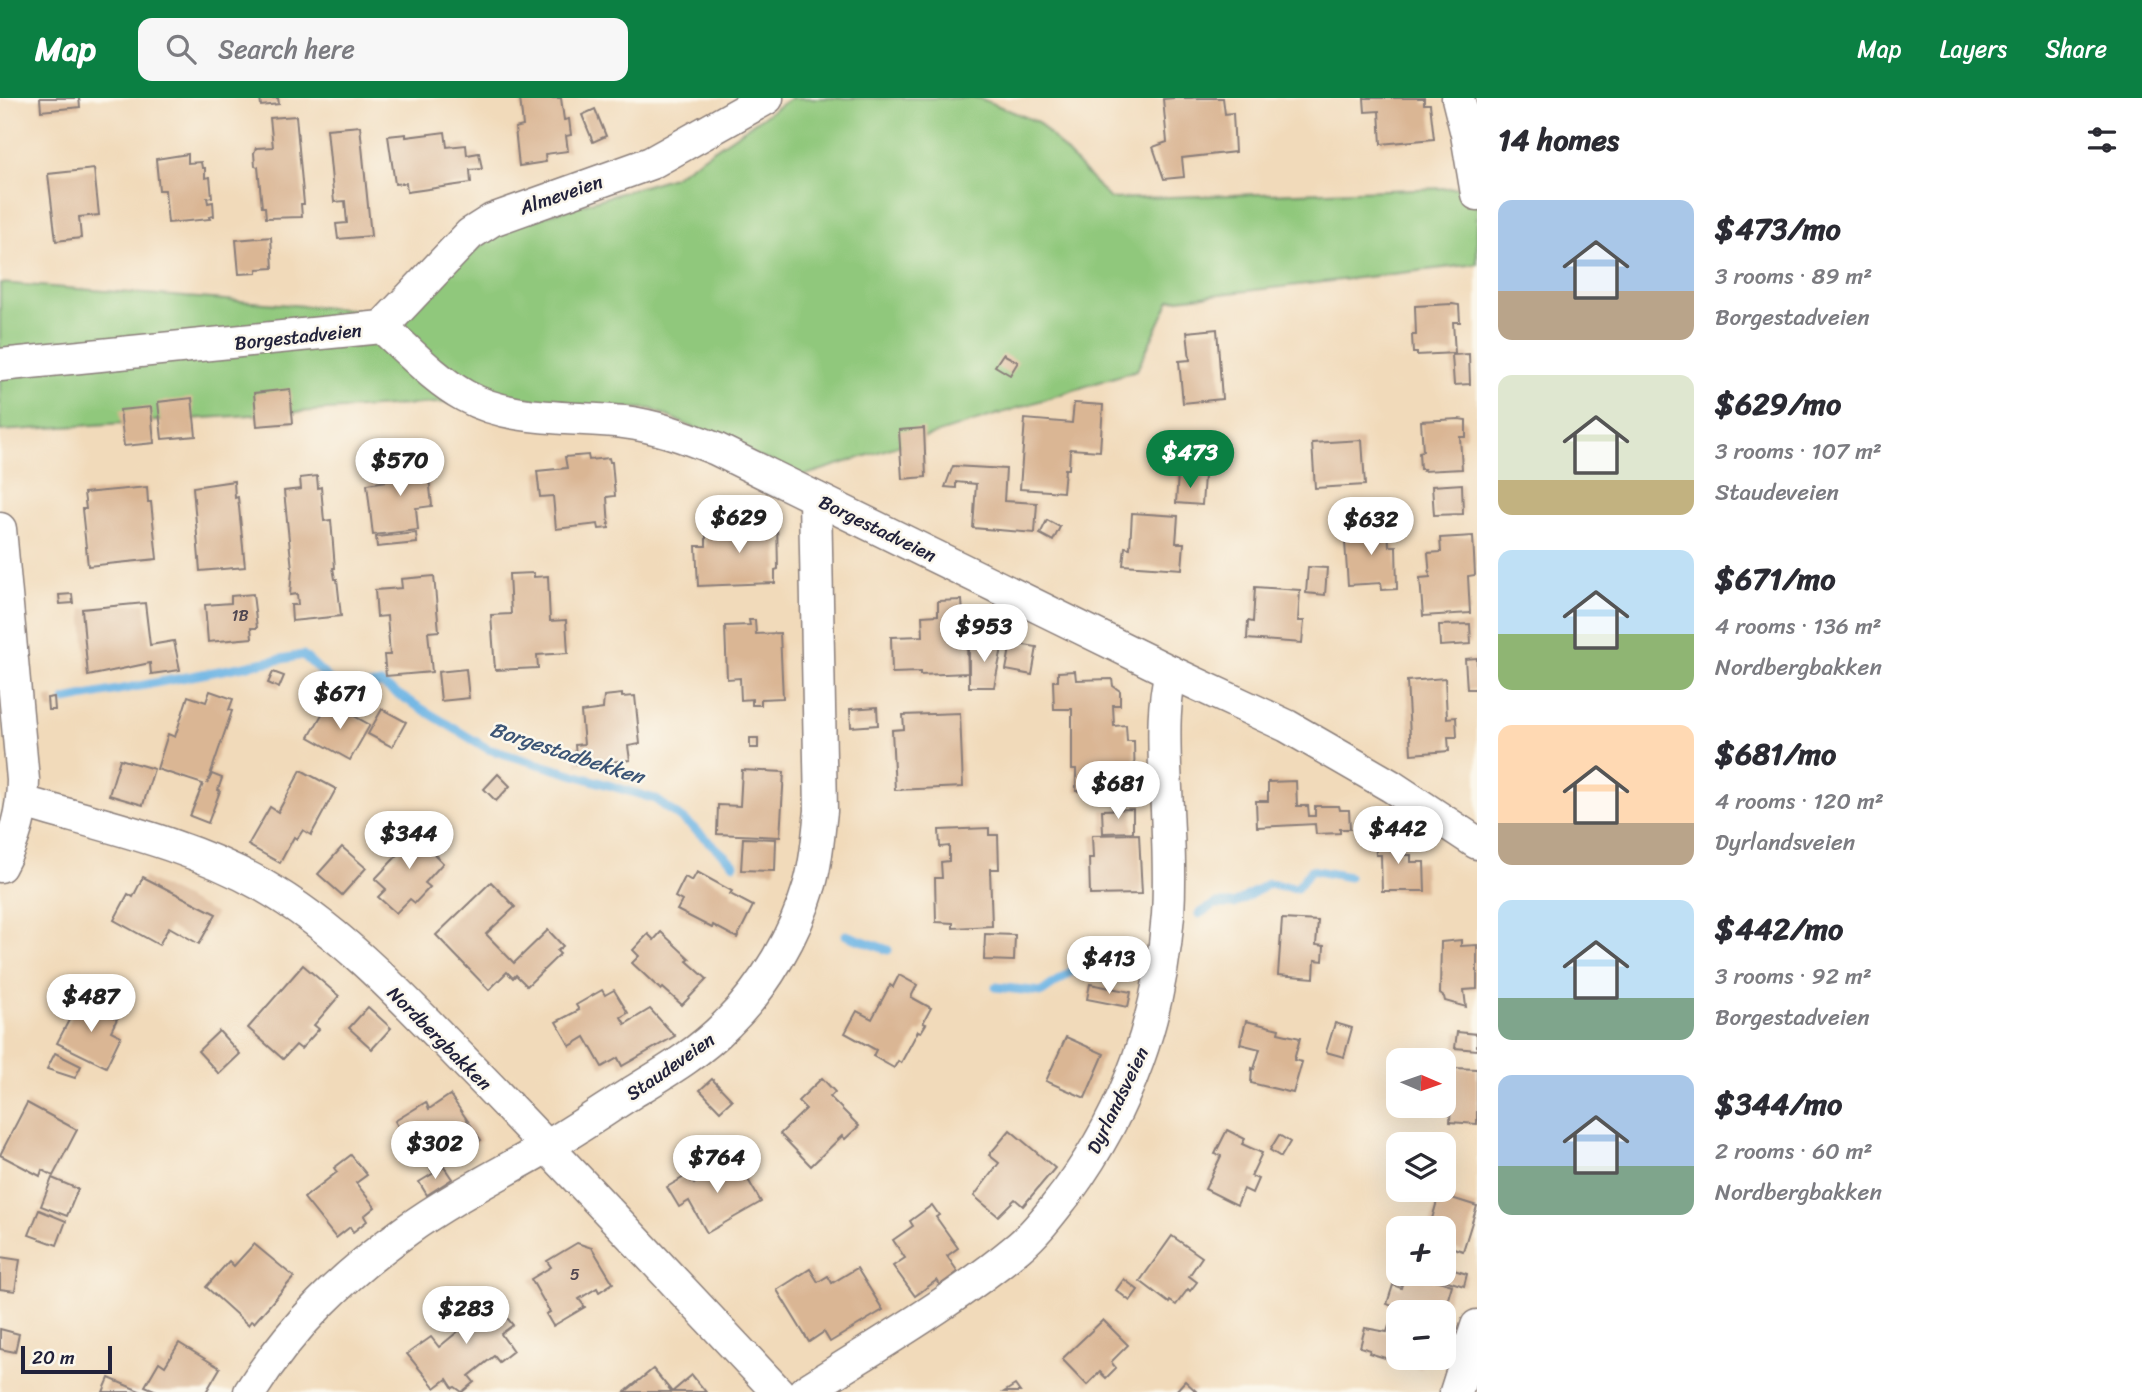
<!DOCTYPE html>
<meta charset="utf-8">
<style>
body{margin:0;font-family:Sriracha,sans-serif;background:#f7f7f7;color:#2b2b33;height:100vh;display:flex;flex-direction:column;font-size:26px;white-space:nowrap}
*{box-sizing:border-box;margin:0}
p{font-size:23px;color:#7c7c81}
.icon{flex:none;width:38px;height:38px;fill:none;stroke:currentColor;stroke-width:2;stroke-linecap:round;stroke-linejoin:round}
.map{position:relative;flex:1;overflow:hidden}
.sheet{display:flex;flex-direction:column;background:#fff;width:665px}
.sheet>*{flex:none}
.needle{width:46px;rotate:92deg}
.controls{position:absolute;left:1386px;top:950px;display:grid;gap:14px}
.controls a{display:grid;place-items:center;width:70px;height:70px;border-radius:14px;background:#fff;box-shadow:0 7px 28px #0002;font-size:35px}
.scale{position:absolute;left:21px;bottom:18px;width:91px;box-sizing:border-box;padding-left:7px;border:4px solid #22223b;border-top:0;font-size:19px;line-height:24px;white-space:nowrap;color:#22223b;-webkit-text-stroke:5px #fbf7ec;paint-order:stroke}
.price{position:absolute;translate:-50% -60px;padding:0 16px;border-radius:24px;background:#fff;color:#222;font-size:23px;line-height:46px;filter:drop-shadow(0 2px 4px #0008)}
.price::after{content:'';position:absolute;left:50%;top:42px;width:21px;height:16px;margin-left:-10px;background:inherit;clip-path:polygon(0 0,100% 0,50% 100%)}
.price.selected{background:#0b8043;color:#fff}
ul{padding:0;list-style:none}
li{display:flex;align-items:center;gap:21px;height:175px;padding:0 21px}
li span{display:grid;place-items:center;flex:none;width:196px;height:140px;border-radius:14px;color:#555}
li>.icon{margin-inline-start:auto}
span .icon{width:84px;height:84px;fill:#fffc;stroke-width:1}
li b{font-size:30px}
h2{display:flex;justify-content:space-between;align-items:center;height:84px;padding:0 21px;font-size:30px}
header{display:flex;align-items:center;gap:42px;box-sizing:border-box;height:98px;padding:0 35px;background:#0b8043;color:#fff}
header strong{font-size:33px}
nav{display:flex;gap:38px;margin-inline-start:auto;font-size:24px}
.search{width:490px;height:63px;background:#f7f7f7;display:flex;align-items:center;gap:18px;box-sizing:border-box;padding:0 24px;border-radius:14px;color:#7c7c81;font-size:26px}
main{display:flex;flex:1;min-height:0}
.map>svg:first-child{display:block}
.green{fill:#90c87b;stroke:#59755b;stroke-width:2}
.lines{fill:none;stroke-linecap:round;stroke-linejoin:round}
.stream{stroke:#6cb4e4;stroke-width:9}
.building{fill:#dab694}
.minor-casing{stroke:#8a7e7a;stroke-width:35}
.minor{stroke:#fff;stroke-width:32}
.labels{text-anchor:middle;stroke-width:5;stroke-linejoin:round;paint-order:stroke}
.number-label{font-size:16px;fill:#504751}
.street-label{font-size:19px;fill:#22223b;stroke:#fbf7ec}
.water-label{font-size:21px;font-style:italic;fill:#3c5576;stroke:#fbf7ec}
</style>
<header>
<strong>Map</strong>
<div class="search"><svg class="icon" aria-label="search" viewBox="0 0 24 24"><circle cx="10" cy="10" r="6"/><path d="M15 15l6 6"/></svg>Search here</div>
<nav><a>Map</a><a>Layers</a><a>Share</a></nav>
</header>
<main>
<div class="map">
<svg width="1477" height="1294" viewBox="0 0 1477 1294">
<rect width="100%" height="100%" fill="#fbf7ec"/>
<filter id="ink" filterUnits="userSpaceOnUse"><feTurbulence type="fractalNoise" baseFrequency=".0143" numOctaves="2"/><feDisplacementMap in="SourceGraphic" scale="14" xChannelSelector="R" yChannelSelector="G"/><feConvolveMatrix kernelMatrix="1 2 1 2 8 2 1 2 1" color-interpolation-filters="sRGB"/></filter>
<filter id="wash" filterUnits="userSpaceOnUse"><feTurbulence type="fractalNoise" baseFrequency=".00686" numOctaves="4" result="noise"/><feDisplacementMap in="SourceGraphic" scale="28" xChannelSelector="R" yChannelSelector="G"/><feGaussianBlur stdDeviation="1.57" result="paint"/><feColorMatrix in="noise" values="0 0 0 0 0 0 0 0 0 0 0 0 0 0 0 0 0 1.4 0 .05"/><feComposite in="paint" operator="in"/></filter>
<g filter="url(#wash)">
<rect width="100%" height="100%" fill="#f1daba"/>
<path class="green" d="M791 0H979L1038 24 1110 101 1477 89V166L1170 202 1137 272 803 378 651 311 469 303 0 333V185L386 214 508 129 673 79Z"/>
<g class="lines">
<g class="stream">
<path d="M65 602 303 557 341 592 381 586 488 651 655 701 689 726 734 766"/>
<path d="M1199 816 1215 806H1234L1268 786 1297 790 1311 772 1349 779"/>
<path d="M846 837 888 852"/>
<path d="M996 889 1042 894 1072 873 1098 871 1134 848"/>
</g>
</g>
<g id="blocks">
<g class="building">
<path d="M40 0H79L80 9 41 13Z"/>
<path d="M260 0H278L279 6 261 8Z"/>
<path d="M520 0H561L564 22 569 21 571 37 566 38 568 53 545 56 546 64 519 68 515 30 523 28Z"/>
<path d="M1174 0H1223L1225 16 1233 15 1235 54 1182 60 1184 79 1164 81 1153 49 1167 44 1163 1Z"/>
<path d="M1364 0H1424V6H1430L1434 41 1381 46 1379 13 1365 14Z"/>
<path d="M595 11 606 38 593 44 582 17Z"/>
<path d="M296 18 304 106H301L302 119 266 120 265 109H262L258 69 255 68 254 55 256 50 273 49 270 20Z"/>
<path d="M360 28 371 138 338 141 336 126 347 125 345 103 334 104 327 31Z"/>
<path d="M445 34 447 49 466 47 467 57 479 55 482 71 470 72 471 85 407 94 406 85 395 86 388 38 406 36V39Z"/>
<path d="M188 56V65L201 64 202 70H205V80L210 79 212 99 207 100 208 105 213 104 214 118 209 119 210 121 168 125 165 92H159L156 61Z"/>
<path d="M94 71 99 117 79 119 81 140 56 143 48 76Z"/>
<path d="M271 139 273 170 257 171V175L239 176 236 142Z"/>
<path d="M1452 206 1459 207 1460 224H1453L1455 255 1417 257V255H1413L1412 237H1416L1415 208Z"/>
<path d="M1217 231 1222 301 1183 305 1179 263 1190 262 1187 234Z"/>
<path d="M1003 256 1018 264 1010 277 995 268Z"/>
<path d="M1469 256 1470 286 1454 287 1452 257Z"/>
<path d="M290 291 293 325 257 328 254 295Z"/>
<path d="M192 300 196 338 162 341 158 304Z"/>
<path d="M1074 305 1103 307 1100 353 1070 351 1069 371H1065L1063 394 1020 391 1025 321 1072 325Z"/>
<path d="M151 309 154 345 124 348 120 312Z"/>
<path d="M1459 321 1466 322V339H1460L1462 371 1423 373 1424 371H1420L1419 354 1423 353 1421 323Z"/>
<path d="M924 330 926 379 902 381 899 332Z"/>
<path d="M1362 342 1365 387 1315 390 1312 345Z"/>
<path d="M588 357 589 362 609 360 610 364H612L615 398 607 399 609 430 599 431 598 426 556 431 553 398 540 399 537 373 567 370 565 359Z"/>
<path d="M427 361 432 408 416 410 418 432 373 437 367 386 394 382 392 364Z"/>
<path d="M953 368 1006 371 1004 403 1037 405 1035 435 973 430 976 386 956 384V390L945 389Z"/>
<path d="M1178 376 1204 378 1202 407 1176 405Z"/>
<path d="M317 378 318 390 321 389 324 423 331 422 335 470H333L335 481H337L341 518 292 523 291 507H298L297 496 290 497 292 471 284 393 301 391 300 380Z"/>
<path d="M234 383 235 400 238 399 245 469 200 473 193 389Z"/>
<path d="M1462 386 1463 416 1434 417 1432 388Z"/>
<path d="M147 389 148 404H151L157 461 88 468 82 411H86L84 395Z"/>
<path d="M1132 415 1178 418 1176 445H1184L1182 471 1123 467 1125 449 1130 450Z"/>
<path d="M1047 422 1060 429 1053 443 1040 436Z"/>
<path d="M777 423 778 471 775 472V485L698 488 696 448H706V435L731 434 730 425Z"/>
<path d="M1388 427 1389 448H1396L1397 491 1382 492 1381 485 1348 487 1344 430Z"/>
<path d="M416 435 417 445 377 449 376 439Z"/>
<path d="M1473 438 1475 477 1468 478 1470 515 1423 518 1420 480 1430 479 1428 455 1441 454 1440 440Z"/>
<path d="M1308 469 1327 470 1325 497 1306 495Z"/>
<path d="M534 475V479L548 478 550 523 566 522 568 555 537 557 538 570 495 572 491 517 511 516 509 476Z"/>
<path d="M434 478 439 533 428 534 432 574 386 578 384 557H390L387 518 377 519 375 492 402 490 401 481Z"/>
<path d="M1255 489 1300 492 1298 523H1304L1302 545 1247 541 1248 523 1253 524Z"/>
<path d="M72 496 73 505 60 506 59 497Z"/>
<path d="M253 496 257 530H251L252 540 208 544 205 507 231 505V498Z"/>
<path d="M962 502 963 516H966L968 575 920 577V574L892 575 891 539 923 538 922 518 938 517V503Z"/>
<path d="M145 505 150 547 174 543 180 572 151 576 150 565 88 578 82 511Z"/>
<path d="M749 522H755L756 536 780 535 783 600 761 601V607H752V601L741 602 740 580 727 581 725 528 750 527Z"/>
<path d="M1470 526 1471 546 1440 548 1439 527Z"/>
<path d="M1003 545 994 589H969V546Z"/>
<path d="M1011 545 1037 549 1032 577 1006 572Z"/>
<path d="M1477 560V591H1467L1465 561Z"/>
<path d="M466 571 469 600 441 603 438 574Z"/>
<path d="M1075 573 1076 582 1112 581 1113 588 1120 593V607H1113L1114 628 1126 627 1127 643H1134L1135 691 1076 693V671H1072V611H1054L1053 583H1058V574Z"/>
<path d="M273 574 284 578 279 590 268 585Z"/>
<path d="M1445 580 1447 620 1456 619 1457 639H1448L1449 653 1411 656 1407 583Z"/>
<path d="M210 593 233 601 229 612 232 613 207 686 212 676 222 680 218 692 220 693 208 725 190 718 203 686 157 671 168 636 175 639 188 598 206 604Z"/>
<path d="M622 596V599L635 598 640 646 628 648 630 662 577 667 575 647 584 646 581 614 603 611 604 598Z"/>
<path d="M54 599 55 612H48L47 600Z"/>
<path d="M329 604 370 627 350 662 309 639Z"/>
<path d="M877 609 878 627 851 629 850 611Z"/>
<path d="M382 611 406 624 392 649 368 636Z"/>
<path d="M960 615 963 689 895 692 892 632 904 631 903 617Z"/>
<rect x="750" y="640" width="8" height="10"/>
<path d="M120 661 154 671 143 707 109 697Z"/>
<path d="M301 672 336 691 311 737 303 732 297 741 294 739 280 765 248 747 270 709 278 714Z"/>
<path d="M742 672 784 674 780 739 717 736 718 707 740 708Z"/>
<path d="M498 676 510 688 496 703 484 691Z"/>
<path d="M1296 683 1297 708H1308L1309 718H1315V708H1339L1340 712H1349L1350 731H1340V735L1316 736 1315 726 1257 729 1256 703H1268V684Z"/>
<path d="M1133 711V734L1103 735 1102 712Z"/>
<path d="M414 727 436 747 431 753 443 765 425 785 430 789 415 805 410 801 396 815 378 799 386 791 375 781 408 746 402 740Z"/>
<path d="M989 730V737H998L999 771H990L992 828 953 830V825L936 824 935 780H942L941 764 949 763V748L940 749 939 732Z"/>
<path d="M1396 733 1400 745V757H1411V764H1424L1425 793H1382L1381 757H1376L1375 734Z"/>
<path d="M1139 736 1142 796 1090 797 1089 760H1093L1092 737Z"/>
<path d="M743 740 776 741 775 773 741 772Z"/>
<path d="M342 749 366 770 342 797 318 776Z"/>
<path d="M697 774 732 793 730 796 753 808 737 840 713 827 712 830 677 812 682 803 675 799 685 779 692 783Z"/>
<path d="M143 779 216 816 199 846 169 829 159 847 114 822 128 796 133 799Z"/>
<path d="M491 784 515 809 486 836 514 865 548 832 563 848 557 853 560 856 527 888 516 877 513 880 507 874 489 892 436 837Z"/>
<path d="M1282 821 1318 823 1316 847 1324 848 1323 863 1315 862 1314 880 1278 877Z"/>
<path d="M661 834 690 861 687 863 707 881 682 907 663 890 661 892 632 865 639 858 633 852 648 836 654 842Z"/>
<path d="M985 836 1015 837 1014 863 984 862Z"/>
<path d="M1461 842V848L1477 847V891L1464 892 1466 909 1445 903 1444 899 1440 896 1441 844Z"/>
<path d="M303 867 339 898 314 927 319 931 301 951 296 947 283 961 248 930Z"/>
<path d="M899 877 917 887 911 899 931 910 923 925 926 926 921 934 918 933 901 965 898 963 894 970 873 958 876 952 845 935 857 913 872 921 890 887 893 889Z"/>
<path d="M1090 886 1131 894 1128 909 1087 901Z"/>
<path d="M602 892 605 897 614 892 628 915 621 919 625 926 650 911 675 938 622 968 618 960 602 969 585 939 570 948 556 924 579 912 576 907Z"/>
<path d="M79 903 117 921 111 933 121 938 106 969 57 945Z"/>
<path d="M368 909 391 930 372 951 349 930Z"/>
<path d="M1246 923 1279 931 1278 935 1300 940 1294 962 1302 964 1293 995 1251 985 1252 970 1254 971 1260 951 1240 946Z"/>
<path d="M1335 925 1352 930 1344 959 1326 954Z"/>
<path d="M219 933 240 956 219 976 198 953Z"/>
<path d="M1457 934 1477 936V952L1455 950Z"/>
<path d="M1066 939 1104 956 1085 1000 1046 983Z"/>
<path d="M55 955 81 968 75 980 47 971Z"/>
<path d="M1453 970 1477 971V1026L1450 1024Z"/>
<path d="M822 980 835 994 830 999 859 1028 845 1041 842 1038 811 1068 780 1036 806 1011 798 1003Z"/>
<path d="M712 981 732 1002 720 1013 700 992Z"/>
<path d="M450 997 481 1042 432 1073 411 1038 406 1042 395 1023 426 1004 429 1011Z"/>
<path d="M27 1005 77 1032 53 1078 42 1072 40 1078 0 1057Z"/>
<path d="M1010 1032 1055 1070 1023 1108 1015 1101 998 1118 974 1098 999 1065 989 1057Z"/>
<path d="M1227 1032 1245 1041 1242 1046 1262 1055 1251 1078 1258 1081 1252 1095 1244 1091 1237 1107 1205 1091 1221 1058 1215 1056Z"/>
<path d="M1279 1037 1290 1044 1281 1059 1270 1052Z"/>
<path d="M351 1057 367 1077 356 1085 375 1109 364 1118 367 1123 353 1134 350 1129 336 1140 304 1100 337 1074 334 1070Z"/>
<path d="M736 1061 761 1104 707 1135 689 1103 679 1109 667 1089 693 1074 695 1078 690 1080 694 1086Z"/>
<path d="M444 1069 452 1081 427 1097 419 1084Z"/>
<path d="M52 1080 78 1091 67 1118 41 1108Z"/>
<path d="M1439 1096 1477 1108 1463 1153 1444 1147V1130H1417L1419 1125 1430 1128Z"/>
<path d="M932 1107 939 1117 936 1119 958 1150 947 1158 958 1174 940 1187 937 1182 915 1198 893 1168 905 1160 893 1142 913 1128 910 1123Z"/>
<path d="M39 1112 66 1123 57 1147 29 1137Z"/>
<path d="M1172 1138 1202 1159 1189 1178 1197 1184 1190 1193 1188 1191 1176 1207 1170 1203 1169 1205 1140 1183Z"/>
<path d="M577 1145 592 1150 613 1185 599 1194 597 1190 579 1201 585 1209 553 1228 546 1216 550 1214 531 1181 551 1169 547 1163Z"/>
<path d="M254 1146 294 1179 254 1225 251 1223 248 1227 206 1189 229 1163 234 1168Z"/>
<path d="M0 1159 20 1162 15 1193 0 1191Z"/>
<path d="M1444 1169 1467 1176 1464 1188 1438 1180 1439 1176H1444Z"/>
<path d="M857 1170 883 1212 830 1244 824 1234 809 1244 777 1192 810 1171 818 1184 828 1178 832 1185Z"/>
<path d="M1405 1176H1415L1452 1187 1444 1214H1398V1260H1424L1421 1271 1369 1255 1370 1252 1360 1249 1365 1230 1387 1234 1395 1209 1387 1206 1393 1187 1401 1190Z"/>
<path d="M1124 1181 1138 1192 1130 1203 1116 1192Z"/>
<path d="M484 1192 513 1227 501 1236 513 1253 499 1264 494 1258 469 1278 474 1284 462 1294 455 1289 453 1290 447 1281 435 1290 407 1256 431 1239 439 1249 472 1222 464 1213 472 1206 470 1204Z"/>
<path d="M1103 1222 1128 1247 1111 1264 1116 1270 1106 1280 1100 1274 1087 1287 1062 1261Z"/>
<path d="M0 1231 19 1236 15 1254 0 1251Z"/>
<path d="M179 1245 220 1270 206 1294H159L145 1288 159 1264 165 1268Z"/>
<path d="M653 1271 672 1294 692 1277 706 1294H625Z"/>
<path d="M109 1280 142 1294H103Z"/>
<path d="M1185 1283 1197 1294H1175Z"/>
<path d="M1015 1287 1020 1294H1004Z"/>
</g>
</g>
</g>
<g filter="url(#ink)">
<use href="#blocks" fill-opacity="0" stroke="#8a7e7a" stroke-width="2"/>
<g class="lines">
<defs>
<g id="minor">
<path d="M1458 0 1467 36 1477 96"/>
<path d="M382 229 470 136 492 122 651 65 767 0"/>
<path d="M0 267 382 229C408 252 434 281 465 298 512 324 571 318 624 324 656 328 686 339 716 351L1171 574 1287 628 1391 688 1477 745"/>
<path d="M0 431 23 682C23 714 15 740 0 768"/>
<path d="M23 704C105 728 187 745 262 787 346 835 413 911 480 979 581 1083 679 1189 778 1294"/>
<path d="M250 1294C292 1227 343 1178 407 1132 450 1101 498 1077 543 1051 574 1033 603 1013 633 994 666 974 700 954 727 926 765 889 795 837 810 786 817 762 818 737 821 713L815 400"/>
<path d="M804 1294C876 1248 953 1204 1019 1149 1038 1133 1053 1112 1068 1093 1129 1009 1160 920 1168 817 1171 768 1167 718 1165 669 1164 636 1163 606 1171 574"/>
<path d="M1456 1294 1477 1228"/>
</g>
</defs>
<use href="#minor" class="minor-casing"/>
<use href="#minor" class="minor"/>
</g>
</g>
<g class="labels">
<g class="number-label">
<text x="240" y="523">1B</text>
<text x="575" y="1182">5</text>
</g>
<g class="street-label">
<text transform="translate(561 96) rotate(-19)" y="7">Almeveien</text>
<text transform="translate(298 238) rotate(-6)" y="7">Borgestadveien</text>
<text transform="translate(878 430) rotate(26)" y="7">Borgestadveien</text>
<text transform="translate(440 940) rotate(45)" y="7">Nordbergbakken</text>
<text transform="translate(670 968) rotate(-35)" y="7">Staudeveien</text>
<text transform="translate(1117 1002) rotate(-64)" y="7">Dyrlandsveien</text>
</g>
<g class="water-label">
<text transform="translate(567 655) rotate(18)" y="7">Borgestadbekken</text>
</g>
</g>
</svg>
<div class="controls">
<a><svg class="needle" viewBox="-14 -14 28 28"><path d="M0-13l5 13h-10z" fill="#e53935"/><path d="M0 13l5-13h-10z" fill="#7c7c81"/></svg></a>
<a><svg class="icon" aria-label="layers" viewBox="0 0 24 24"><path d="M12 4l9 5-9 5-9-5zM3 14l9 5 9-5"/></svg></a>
<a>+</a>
<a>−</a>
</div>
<div class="scale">20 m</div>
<b class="price selected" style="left:1190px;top:392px">$473</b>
<b class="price" style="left:400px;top:400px">$570</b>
<b class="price" style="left:739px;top:457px">$629</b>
<b class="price" style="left:1371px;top:459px">$632</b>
<b class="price" style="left:984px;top:566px">$953</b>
<b class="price" style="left:340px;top:633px">$671</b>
<b class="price" style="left:1118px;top:723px">$681</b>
<b class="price" style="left:1398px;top:768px">$442</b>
<b class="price" style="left:409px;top:773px">$344</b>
<b class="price" style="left:1109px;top:898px">$413</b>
<b class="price" style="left:91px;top:936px">$487</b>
<b class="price" style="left:435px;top:1083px">$302</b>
<b class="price" style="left:717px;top:1097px">$764</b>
<b class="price" style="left:466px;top:1248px">$283</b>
</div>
<section class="sheet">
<h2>14 homes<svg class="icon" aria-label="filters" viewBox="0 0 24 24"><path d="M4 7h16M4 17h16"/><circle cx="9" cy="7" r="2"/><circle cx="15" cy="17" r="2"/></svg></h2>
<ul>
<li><span style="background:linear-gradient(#a9c7e8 65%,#b9a48a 0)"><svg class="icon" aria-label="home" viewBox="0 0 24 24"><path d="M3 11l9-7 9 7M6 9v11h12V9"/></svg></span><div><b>$473/mo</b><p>3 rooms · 89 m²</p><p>Borgestadveien</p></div></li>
<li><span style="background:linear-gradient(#dfe7d0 75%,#c2b280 0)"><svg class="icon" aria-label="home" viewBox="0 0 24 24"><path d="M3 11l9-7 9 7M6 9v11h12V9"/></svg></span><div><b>$629/mo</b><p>3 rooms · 107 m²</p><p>Staudeveien</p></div></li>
<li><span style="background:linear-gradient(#bfe0f5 60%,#8fb573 0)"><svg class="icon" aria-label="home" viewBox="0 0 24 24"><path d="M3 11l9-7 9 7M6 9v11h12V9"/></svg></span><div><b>$671/mo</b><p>4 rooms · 136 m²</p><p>Nordbergbakken</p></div></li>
<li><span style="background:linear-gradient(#ffd9b3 70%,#b9a48a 0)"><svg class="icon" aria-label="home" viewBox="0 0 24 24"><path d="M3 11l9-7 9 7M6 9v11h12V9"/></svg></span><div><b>$681/mo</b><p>4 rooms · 120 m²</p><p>Dyrlandsveien</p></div></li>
<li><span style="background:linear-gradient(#bfe0f5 70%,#7fa58c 0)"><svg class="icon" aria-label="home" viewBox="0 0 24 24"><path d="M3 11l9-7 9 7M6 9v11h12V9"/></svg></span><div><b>$442/mo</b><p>3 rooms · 92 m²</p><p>Borgestadveien</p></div></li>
<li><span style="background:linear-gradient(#a9c7e8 65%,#7fa58c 0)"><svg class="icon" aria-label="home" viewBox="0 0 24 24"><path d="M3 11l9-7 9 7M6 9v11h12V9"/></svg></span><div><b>$344/mo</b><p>2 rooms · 60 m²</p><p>Nordbergbakken</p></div></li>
</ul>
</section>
</main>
